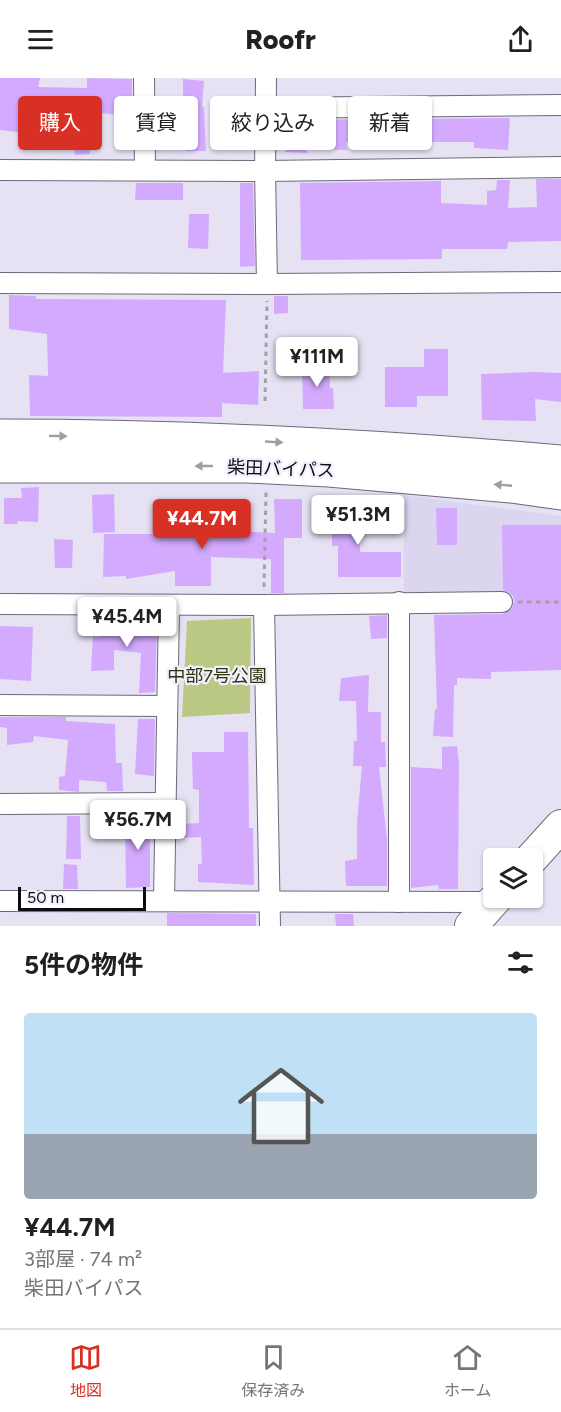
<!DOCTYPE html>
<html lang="ja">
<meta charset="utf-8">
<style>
body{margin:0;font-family:Figtree,"Noto Sans JP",sans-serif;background:#f6f6f6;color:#202124;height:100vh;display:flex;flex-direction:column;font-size:22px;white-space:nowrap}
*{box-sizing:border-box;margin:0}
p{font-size:20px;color:#757577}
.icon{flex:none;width:33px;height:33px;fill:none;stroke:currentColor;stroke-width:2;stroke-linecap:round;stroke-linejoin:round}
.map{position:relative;height:848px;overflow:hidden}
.sheet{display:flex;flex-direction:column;background:#fff;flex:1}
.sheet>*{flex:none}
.hud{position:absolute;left:18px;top:18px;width:525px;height:54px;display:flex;gap:12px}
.tools{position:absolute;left:483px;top:770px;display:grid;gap:12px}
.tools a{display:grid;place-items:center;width:60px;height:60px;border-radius:6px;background:#fff;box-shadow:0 2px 4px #0004;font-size:30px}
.scale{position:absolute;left:18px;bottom:15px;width:128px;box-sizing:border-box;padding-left:6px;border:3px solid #0e0c12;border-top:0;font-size:16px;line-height:21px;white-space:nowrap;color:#0e0c12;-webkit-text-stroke:4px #f3f0fe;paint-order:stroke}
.price{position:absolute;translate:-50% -51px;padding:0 14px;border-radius:6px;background:#fff;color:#222;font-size:20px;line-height:39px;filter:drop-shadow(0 2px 3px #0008)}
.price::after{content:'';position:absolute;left:50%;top:36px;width:18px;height:14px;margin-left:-9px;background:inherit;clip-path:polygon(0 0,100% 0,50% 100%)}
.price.on{background:#d93025;color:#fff}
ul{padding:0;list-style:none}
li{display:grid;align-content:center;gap:12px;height:318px;padding:0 24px}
li span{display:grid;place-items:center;height:186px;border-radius:6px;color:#555}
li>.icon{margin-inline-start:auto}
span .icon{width:108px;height:108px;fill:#fffc;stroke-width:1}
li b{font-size:26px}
h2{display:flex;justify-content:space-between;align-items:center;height:72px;padding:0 24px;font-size:26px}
.chip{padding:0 21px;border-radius:6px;background:#fff;box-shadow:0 2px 4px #0004;font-size:21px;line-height:54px}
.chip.on{background:#d93025;color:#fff}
header{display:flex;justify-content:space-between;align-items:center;height:78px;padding:0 24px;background:#fff;font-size:27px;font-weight:800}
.tabs{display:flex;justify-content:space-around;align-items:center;height:84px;border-top:2px solid #e0e0e0;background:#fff;font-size:16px;color:#757577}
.tabs a{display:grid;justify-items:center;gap:3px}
.tabs .on{color:#d93025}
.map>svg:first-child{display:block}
.built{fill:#dbd5ef}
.park{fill:#b9c984}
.building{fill:#d3aafd}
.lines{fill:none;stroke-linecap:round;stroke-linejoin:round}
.minor-casing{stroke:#6d6979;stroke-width:22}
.primary-casing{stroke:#6d6979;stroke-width:34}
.trunk-casing{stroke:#6d6979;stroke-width:35}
.path{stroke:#a3a0ae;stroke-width:3;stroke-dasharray:4.5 4.5;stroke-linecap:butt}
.minor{stroke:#fff;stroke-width:20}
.primary{stroke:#fff;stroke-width:32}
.trunk{stroke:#fff;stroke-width:33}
.oneway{fill:#9f9ea0}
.labels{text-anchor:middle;stroke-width:4.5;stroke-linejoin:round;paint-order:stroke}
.street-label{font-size:18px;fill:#0e0c12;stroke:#f3f0fe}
.park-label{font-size:18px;fill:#2e350e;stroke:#f3f0fe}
</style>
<header><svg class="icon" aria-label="menu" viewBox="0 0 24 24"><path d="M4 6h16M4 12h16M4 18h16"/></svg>Roofr<svg class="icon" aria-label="share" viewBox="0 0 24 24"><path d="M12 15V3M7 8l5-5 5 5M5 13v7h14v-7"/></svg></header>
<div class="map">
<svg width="561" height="848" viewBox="0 0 561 848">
<rect width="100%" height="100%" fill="#e6e2f4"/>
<path class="built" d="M403 417 561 438V517H404Z"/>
<path class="park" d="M251 540 250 635 182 639 187 543Z"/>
<g class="building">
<path d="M0 0H40L38 9 87 10V0L132 1V38L100 35V52L90 51V76L75 77 74 71 41 69V57L0 52Z"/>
<path d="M183 1 204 3 202 29H204L206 73H186L185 62H177L174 28 183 29Z"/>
<path d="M510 40 508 72 474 70V64H418V70L381 63 380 70 346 64 347 72 307 71V75L285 74V42Z"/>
<path d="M536 101H561V163L508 164 507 171H442V181L301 182 300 105 441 103V125L487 127V113L496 112 497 102H510L508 130 537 129Z"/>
<path d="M136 105H183V122H135Z"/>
<path d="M240 105H253L255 188 240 189Z"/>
<path d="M189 136H209L208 171 188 170Z"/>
<path d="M9 217 36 218V221L226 222 223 295 259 293 258 327 222 325V339L30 338 29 297 48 298 47 256 9 251Z"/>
<path d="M274 218H288V235L274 236Z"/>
<path d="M424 271H448V318H417V329H385V289H424Z"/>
<path d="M329 288 330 310H333L334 331H303L302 289Z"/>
<path d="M535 294 561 295V324L535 321 536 343 482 342 481 296Z"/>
<path d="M39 409 38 444 17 443 18 446H4V420H22L21 410Z"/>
<path d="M114 416 115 454 93 455 92 417Z"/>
<path d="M274 421H302V460H284V515H271V481L211 479V508H175V493L126 501V498L103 499 104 456H176V450L275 455Z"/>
<path d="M332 422H360V474H401V499H338V468H332Z"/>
<path d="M436 430H457V467H437Z"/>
<path d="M502 447H561V592L491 594V601L457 600V607H454L453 659 433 658 435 631H437L434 537 503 536 512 530 514 524 513 518 508 514 503 512Z"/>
<path d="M54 461 73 462 72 490H55Z"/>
<path d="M387 537V560L371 561 369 538Z"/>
<path d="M100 539H115V543L157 546 155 614 139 615 141 575 114 572V592L91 593 93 558 100 559Z"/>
<path d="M0 548 33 549 31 603 0 601Z"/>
<path d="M369 597 368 634H381V664H385L386 689H379L387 762V808H346L345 783 357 781V744L362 688H353L354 663H357L356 623H339L341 600Z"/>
<path d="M0 639H66V643L115 646 116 685H122L123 713H107L106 704 79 702V714L59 712V699L65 698 68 662 34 658 33 664 7 667V650L0 649Z"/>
<path d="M138 641H155L154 698 135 696Z"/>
<path d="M224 654H248L249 750H253L254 807 198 804V786H202L201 759 177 760 178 746 199 745V712L193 711 192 674H224Z"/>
<path d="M457 668 459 686 458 811H439L438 807 411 810V689L442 691V669Z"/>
<path d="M125 737H150V809L126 810Z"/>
<path d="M67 738H80L81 781H66Z"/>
<path d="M64 786 77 787 78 811H63Z"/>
<path d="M167 835 256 836V848H167Z"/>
<path d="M335 836H353L354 848H336Z"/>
</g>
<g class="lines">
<defs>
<g id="minor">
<path d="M144 0 145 92"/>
<path d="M266 0 265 93 267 206"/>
<path d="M266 30 561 27"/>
<path d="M0 92 265 93 561 89"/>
<path d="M0 205 267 206 561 204"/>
<path d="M0 526 264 527 502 524"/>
<path d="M264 527 270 848"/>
<path d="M0 627 167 628"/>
<path d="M0 726 165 725"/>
<path d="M0 823 479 824 487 830"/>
<path d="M164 823 169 527"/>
<path d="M399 824V524"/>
</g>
<g id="primary">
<path d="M532 780 561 748"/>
<path d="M471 848 497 819"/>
</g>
<g id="trunk">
<path d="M0 358C187 358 374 368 561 384"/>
<path d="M0 388H247L329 392 511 408 561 415"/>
</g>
</defs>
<use href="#minor" class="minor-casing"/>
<use href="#primary" class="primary-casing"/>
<use href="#trunk" class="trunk-casing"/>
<g class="path">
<path d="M265 323 267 223"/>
<path d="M264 509 266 414"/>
<path d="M518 524H561"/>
</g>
<use href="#minor" class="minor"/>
<use href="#primary" class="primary"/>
<use href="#trunk" class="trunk"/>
</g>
<defs><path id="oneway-solid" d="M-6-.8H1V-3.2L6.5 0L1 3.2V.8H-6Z" transform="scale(1.5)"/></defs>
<g class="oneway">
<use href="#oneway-solid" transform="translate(58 358) rotate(1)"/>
<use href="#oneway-solid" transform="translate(274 364) rotate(3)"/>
<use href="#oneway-solid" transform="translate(204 388) rotate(-180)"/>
<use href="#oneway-solid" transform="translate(503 407) rotate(-175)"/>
</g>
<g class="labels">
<g class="street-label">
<text transform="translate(281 391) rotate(2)" y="6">柴田バイパス</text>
</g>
<g class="park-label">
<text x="217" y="604">中部7号公園</text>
</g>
</g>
</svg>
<div class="tools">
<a><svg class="icon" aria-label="layers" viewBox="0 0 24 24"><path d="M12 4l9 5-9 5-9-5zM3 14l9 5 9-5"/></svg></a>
</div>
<div class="scale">50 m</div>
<b class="price" style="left:317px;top:310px">¥111M</b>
<b class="price" style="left:358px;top:468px">¥51.3M</b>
<b class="price on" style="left:202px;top:472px">¥44.7M</b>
<b class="price" style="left:127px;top:570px">¥45.4M</b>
<b class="price" style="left:138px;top:773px">¥56.7M</b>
<div class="hud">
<a class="chip on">購入</a>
<a class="chip">賃貸</a>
<a class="chip">絞り込み</a>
<a class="chip">新着</a>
</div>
</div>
<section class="sheet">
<h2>5件の物件<svg class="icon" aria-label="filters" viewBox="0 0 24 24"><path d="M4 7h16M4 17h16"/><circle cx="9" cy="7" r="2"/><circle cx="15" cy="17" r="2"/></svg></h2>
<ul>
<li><span style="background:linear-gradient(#bfe0f5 65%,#9aa5b1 0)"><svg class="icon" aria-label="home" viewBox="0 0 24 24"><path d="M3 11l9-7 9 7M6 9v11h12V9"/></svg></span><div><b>¥44.7M</b><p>3部屋 · 74 m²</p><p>柴田バイパス</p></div></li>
</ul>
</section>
<nav class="tabs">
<a class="on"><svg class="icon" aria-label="map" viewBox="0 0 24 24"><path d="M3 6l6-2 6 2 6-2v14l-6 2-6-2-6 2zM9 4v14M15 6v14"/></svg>地図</a>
<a><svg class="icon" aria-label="saved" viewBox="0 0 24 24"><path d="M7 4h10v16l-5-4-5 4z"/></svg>保存済み</a>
<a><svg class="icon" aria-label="home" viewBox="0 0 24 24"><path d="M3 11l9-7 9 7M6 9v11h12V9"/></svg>ホーム</a>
</nav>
